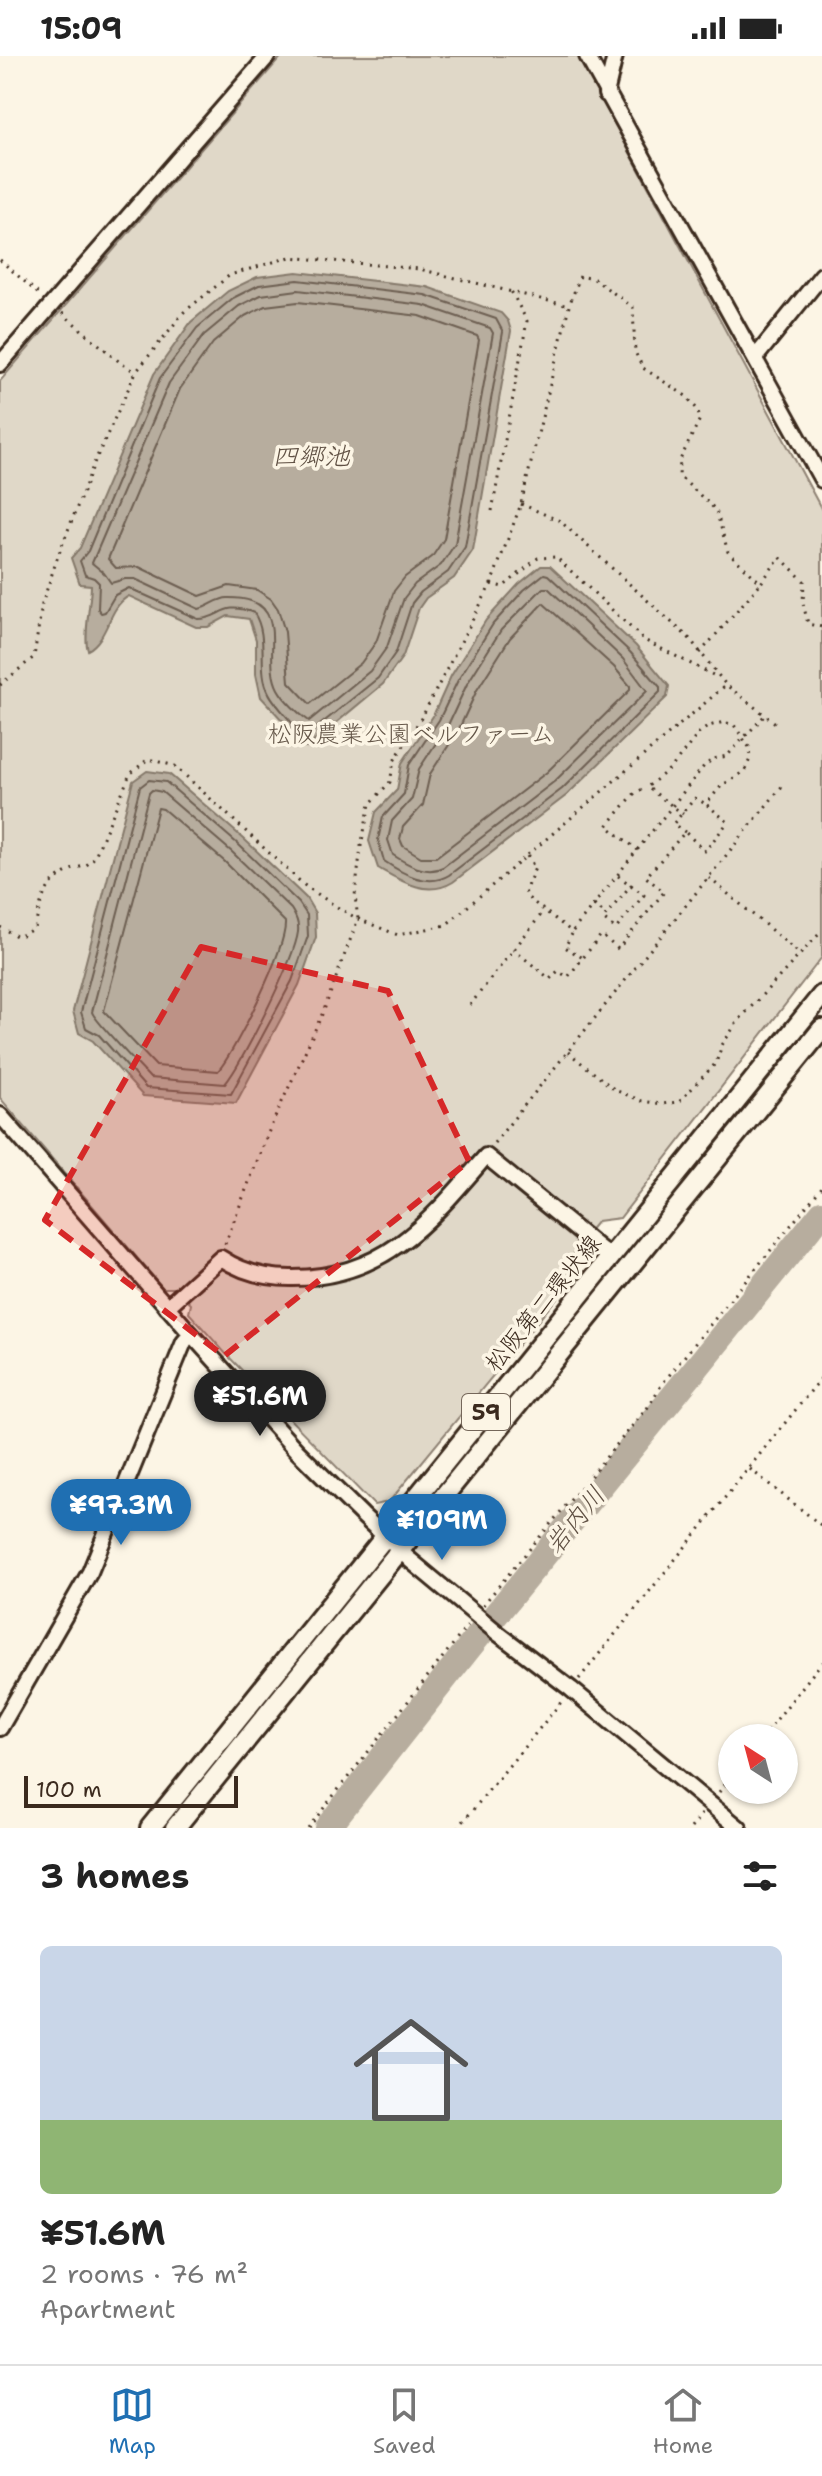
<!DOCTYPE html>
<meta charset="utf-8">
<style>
body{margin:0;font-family:"Shantell Sans","Klee One",sans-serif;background:#f2f2f2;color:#222;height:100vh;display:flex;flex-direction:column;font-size:30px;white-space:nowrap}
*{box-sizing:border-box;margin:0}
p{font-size:26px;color:#767676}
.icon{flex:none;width:44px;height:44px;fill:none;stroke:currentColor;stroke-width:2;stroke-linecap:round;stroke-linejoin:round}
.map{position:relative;height:1772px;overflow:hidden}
.panel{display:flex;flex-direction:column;background:#fff;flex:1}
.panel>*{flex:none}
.needle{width:52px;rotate:324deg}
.buttons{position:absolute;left:718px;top:1668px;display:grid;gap:16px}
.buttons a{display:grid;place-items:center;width:80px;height:80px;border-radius:50%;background:#fff;box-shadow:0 2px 6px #0004;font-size:40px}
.scale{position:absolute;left:24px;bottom:20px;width:214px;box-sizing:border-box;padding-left:8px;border:4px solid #3b2a1e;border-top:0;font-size:22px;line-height:28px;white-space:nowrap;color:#3b2a1e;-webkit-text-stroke:6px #fcf5e5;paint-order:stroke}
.price{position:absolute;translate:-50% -68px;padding:0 18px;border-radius:28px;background:#1f6fb2;color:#fff;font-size:26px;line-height:52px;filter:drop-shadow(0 2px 4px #0008)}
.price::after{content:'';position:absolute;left:50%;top:48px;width:24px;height:18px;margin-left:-12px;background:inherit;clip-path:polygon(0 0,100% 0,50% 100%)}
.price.active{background:#222;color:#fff}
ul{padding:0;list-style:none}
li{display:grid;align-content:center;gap:16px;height:424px;padding:0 40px}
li+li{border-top:2px solid #e0e0e0}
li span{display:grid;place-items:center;height:248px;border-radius:12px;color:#555}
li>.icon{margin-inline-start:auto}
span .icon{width:144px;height:144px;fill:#fffc;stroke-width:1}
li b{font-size:34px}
h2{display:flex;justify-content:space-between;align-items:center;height:96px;padding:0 40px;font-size:34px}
.status{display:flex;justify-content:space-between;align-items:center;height:56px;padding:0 40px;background:#fff;direction:ltr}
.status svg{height:22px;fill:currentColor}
.dock{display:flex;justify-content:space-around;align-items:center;height:112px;border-top:2px solid #e0e0e0;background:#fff;font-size:22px;color:#767676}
.dock a{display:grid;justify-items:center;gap:4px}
.dock .active{color:#1f6fb2}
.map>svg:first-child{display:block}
.green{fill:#e0d8c8;stroke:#8e8173;stroke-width:2}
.water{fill:#b7ad9e;stroke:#85796b;stroke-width:2}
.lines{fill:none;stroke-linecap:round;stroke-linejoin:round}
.shore{stroke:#6d5e51;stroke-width:2}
.river{stroke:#b7ad9e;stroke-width:26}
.minor-casing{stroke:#3b2a1e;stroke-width:20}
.major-casing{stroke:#3b2a1e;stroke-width:24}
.path{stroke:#3b2a1e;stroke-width:3;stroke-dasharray:2 6;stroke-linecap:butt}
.minor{stroke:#fcf5e5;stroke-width:14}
.major{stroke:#fcf5e5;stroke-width:18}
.marked{fill:#d62828;fill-opacity:0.2;stroke:#d62828;stroke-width:6;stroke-dasharray:16 10;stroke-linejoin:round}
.labels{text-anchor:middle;stroke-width:7;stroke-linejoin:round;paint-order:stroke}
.shield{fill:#fcf5e5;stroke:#75675a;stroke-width:2}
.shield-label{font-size:22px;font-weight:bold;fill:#3b2a1e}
.park-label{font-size:24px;fill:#645648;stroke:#fcf5e5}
.street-label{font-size:24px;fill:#3b2a1e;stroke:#fcf5e5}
.water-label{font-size:26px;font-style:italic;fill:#605144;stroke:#fcf5e5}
</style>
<div class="status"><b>15:09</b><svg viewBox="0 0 49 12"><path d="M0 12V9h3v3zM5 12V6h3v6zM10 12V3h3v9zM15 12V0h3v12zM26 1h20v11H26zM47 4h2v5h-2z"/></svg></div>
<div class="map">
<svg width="822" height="1772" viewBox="0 0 822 1772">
<rect width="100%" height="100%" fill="#fcf5e5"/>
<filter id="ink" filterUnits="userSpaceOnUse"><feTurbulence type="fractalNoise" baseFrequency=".0125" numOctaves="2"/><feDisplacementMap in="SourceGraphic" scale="16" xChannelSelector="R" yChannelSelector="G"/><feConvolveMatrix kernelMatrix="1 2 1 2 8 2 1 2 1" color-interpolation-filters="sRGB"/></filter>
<g filter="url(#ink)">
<path class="green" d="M282 0H578L822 454V901L620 1162 597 1165 574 1193 575 1220 389 1446 374 1449 226 1298 189 1257 191 1248 173 1232H163L0 1042V325Z"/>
<g class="water">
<path d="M297 216 427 231 501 257 508 265 511 275 473 494 454 522 426 542 419 552 403 600 383 628 306 692 296 687 293 676 261 641 256 618V584L249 563 228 560 208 571H196L129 540C108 551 109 582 88 594 83 582 91 545 91 529L80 528 71 502 80 492 154 318 191 266 228 235 257 221Z"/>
<path d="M541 510H550L636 590 669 630 667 641 567 739 453 826C427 842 401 825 378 812L369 785 376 756 397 734 402 707 433 660 451 620 486 564 519 528Z"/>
<path d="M147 715 169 718 244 783 306 842 315 857 316 881 299 929 236 1047 143 1040 93 985 79 977 73 955 133 725Z"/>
</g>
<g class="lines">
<g class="shore">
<path d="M298 224 425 239 496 263 503 276 465 491 448 516 421 536 412 547 396 596 378 622 305 681C299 675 273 646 269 637 256 613 270 582 254 557 221 544 222 563 198 563L129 532 115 539 105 556 101 557 98 553 99 527 94 522 85 519 80 505 88 495 160 322 197 272 233 242 259 229Z"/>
<path d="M298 234 423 249 490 272 493 277 455 488 441 509 415 528 404 542 387 591 370 615 309 665C299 658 284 644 278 633 260 600 296 541 228 542 218 542 209 551 199 553L135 523H125L111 527 104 517 92 507 169 327 204 279 239 250 261 239Z"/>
<path d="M298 246 420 260 477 280 479 284 444 483 432 501 405 521 394 535 376 586 361 607 310 648 289 626 285 576 278 553 271 543 257 534 229 530 200 540 139 511 116 512 108 503 180 333 213 287 245 260 265 250Z"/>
<path d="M544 518 548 519 630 596 660 631V636L562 733 449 819C428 832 403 818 384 805L378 784 383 761 404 738 409 709 439 664 458 624 493 568 524 534Z"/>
<path d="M543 532H548L623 603 647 635 555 725 443 811C426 820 407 808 393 799L388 784 392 765 412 743 419 713 448 669 467 628 501 574Z"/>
<path d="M543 547 614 611 630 630V634L547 716 436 801H421L403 790 400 783 403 771 423 749 430 718 458 675 477 634 510 582Z"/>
<path d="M149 724 166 726 239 789 299 847 307 859 308 880 292 925 231 1038 146 1032 99 979 86 972 81 956 140 731Z"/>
<path d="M152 734 162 736 232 796 291 853C296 861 299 867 298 876 295 902 242 1007 225 1028L150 1022C141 1012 94 964 92 956L149 737Z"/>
<path d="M158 752 163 753 224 805 285 866C287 891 235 996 218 1015L156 1010 104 955Z"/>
</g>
<path class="river" d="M327 1772 468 1593 822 1157"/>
<defs>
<g id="minor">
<path d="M587 0 822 424"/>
<path d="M606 38 615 0"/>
<path d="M755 302 822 219"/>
<path d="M0 308 268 0"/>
<path d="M0 1059 191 1278 297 1395 362 1459 410 1504 499 1578 571 1633 739 1772"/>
<path d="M167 1251 221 1202C242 1216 266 1222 291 1222 384 1223 430 1165 486 1100L610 1201"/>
<path d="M0 1672 90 1516 184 1286 191 1278"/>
</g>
<g id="major">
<path d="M150 1772 822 939"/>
<path d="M175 1772 822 973"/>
</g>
</defs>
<use href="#minor" class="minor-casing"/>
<use href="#major" class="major-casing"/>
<g class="path">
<path d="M0 204 42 241"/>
<path d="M62 257 122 308 136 316"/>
<path d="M521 448 560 465 690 583 726 629 778 669"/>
<path d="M492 455 527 265 511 235"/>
<path d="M491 528 503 531 538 502 556 501 644 584 713 619"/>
<path d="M700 597 760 528"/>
<path d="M0 629 34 601 42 548 58 500 95 405 136 316 184 256 230 219 290 201 419 213 569 250"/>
<path d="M685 776 673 768 695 742 706 748"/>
<path d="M638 794 607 770 635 737 647 731"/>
<path d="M527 800 535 812 525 835 528 842 572 876 704 710 713 703 727 700 765 659"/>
<path d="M618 820 631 829"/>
<path d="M709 822 800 898"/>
<path d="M631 829 644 839 616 873 603 863Z"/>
<path d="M594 849 606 859"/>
<path d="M0 871 18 881 35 872C40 847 44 827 69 815 83 808 85 814 95 800L130 718 148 703 175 710 304 829 337 851 358 863 398 879 446 869 726 629"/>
<path d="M572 878 565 891 583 902"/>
<path d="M513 893 550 923 558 915 568 921 601 879 618 893 664 836 646 821 685 776 705 795 728 766 706 748 723 728 731 725 745 714 750 703 749 691 734 669 724 666 709 670 699 677 671 712 647 731 683 758"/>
<path d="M470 949 544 855"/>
<path d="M568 996 615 1034 642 1045 662 1048 679 1046 716 1007 722 989 738 965 822 875"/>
<path d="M494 1087 783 729"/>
<path d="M225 1188 268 1077 324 954 358 863 355 840 361 790 370 748 390 726 394 705 423 659 491 528 521 448 569 250 580 220 594 223 633 251 635 296 643 312 686 340 697 353 700 363 680 404 679 420 716 454 728 496 761 527 780 501 804 525 803 547 808 568 822 571"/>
<path d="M750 1413 822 1470"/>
<path d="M483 1549 648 1351 662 1328 822 1131"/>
<path d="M579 1623 822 1321"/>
<path d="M762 1682 822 1606"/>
<path d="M719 1736 732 1720"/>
<path d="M308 1772 469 1568"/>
<path d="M458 1772 562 1645"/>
<path d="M691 1772 702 1758"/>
</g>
<use href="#minor" class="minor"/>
<use href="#major" class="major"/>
</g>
</g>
<path class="marked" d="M201 891 388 935 469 1105 224 1300 45 1164Z"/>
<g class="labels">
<rect class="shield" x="462" y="1338" width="48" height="36" rx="6"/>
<g class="shield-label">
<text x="486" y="1364">59</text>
</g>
<g class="park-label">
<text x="411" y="686">松阪農業公園ベルファーム</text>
</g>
<g class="street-label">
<text transform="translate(543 1247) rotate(-51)" y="8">松阪第二環状線</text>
</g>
<g class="water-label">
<text x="311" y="409">四郷池</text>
<text transform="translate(575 1464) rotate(-51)" y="9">岩内川</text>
</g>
</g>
</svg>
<div class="buttons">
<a><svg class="needle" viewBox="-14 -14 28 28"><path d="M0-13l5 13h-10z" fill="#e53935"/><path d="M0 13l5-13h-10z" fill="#767676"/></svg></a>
</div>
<div class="scale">100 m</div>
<b class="price active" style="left:260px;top:1382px">¥51.6M</b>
<b class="price" style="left:121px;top:1491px">¥97.3M</b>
<b class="price" style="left:442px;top:1506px">¥109M</b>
</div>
<section class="panel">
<h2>3 homes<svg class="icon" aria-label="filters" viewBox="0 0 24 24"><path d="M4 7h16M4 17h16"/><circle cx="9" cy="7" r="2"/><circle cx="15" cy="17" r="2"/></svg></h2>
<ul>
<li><span style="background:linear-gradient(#c9d6e8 70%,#8fb573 0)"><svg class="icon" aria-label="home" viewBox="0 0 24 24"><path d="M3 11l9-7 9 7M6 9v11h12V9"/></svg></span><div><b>¥51.6M</b><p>2 rooms · 76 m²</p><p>Apartment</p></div></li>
</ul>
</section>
<nav class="dock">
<a class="active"><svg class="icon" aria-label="map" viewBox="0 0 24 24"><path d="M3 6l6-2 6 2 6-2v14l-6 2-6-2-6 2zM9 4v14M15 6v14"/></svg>Map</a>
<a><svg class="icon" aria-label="saved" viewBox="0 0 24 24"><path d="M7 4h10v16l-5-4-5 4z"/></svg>Saved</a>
<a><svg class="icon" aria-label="home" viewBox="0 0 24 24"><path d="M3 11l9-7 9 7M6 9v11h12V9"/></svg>Home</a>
</nav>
